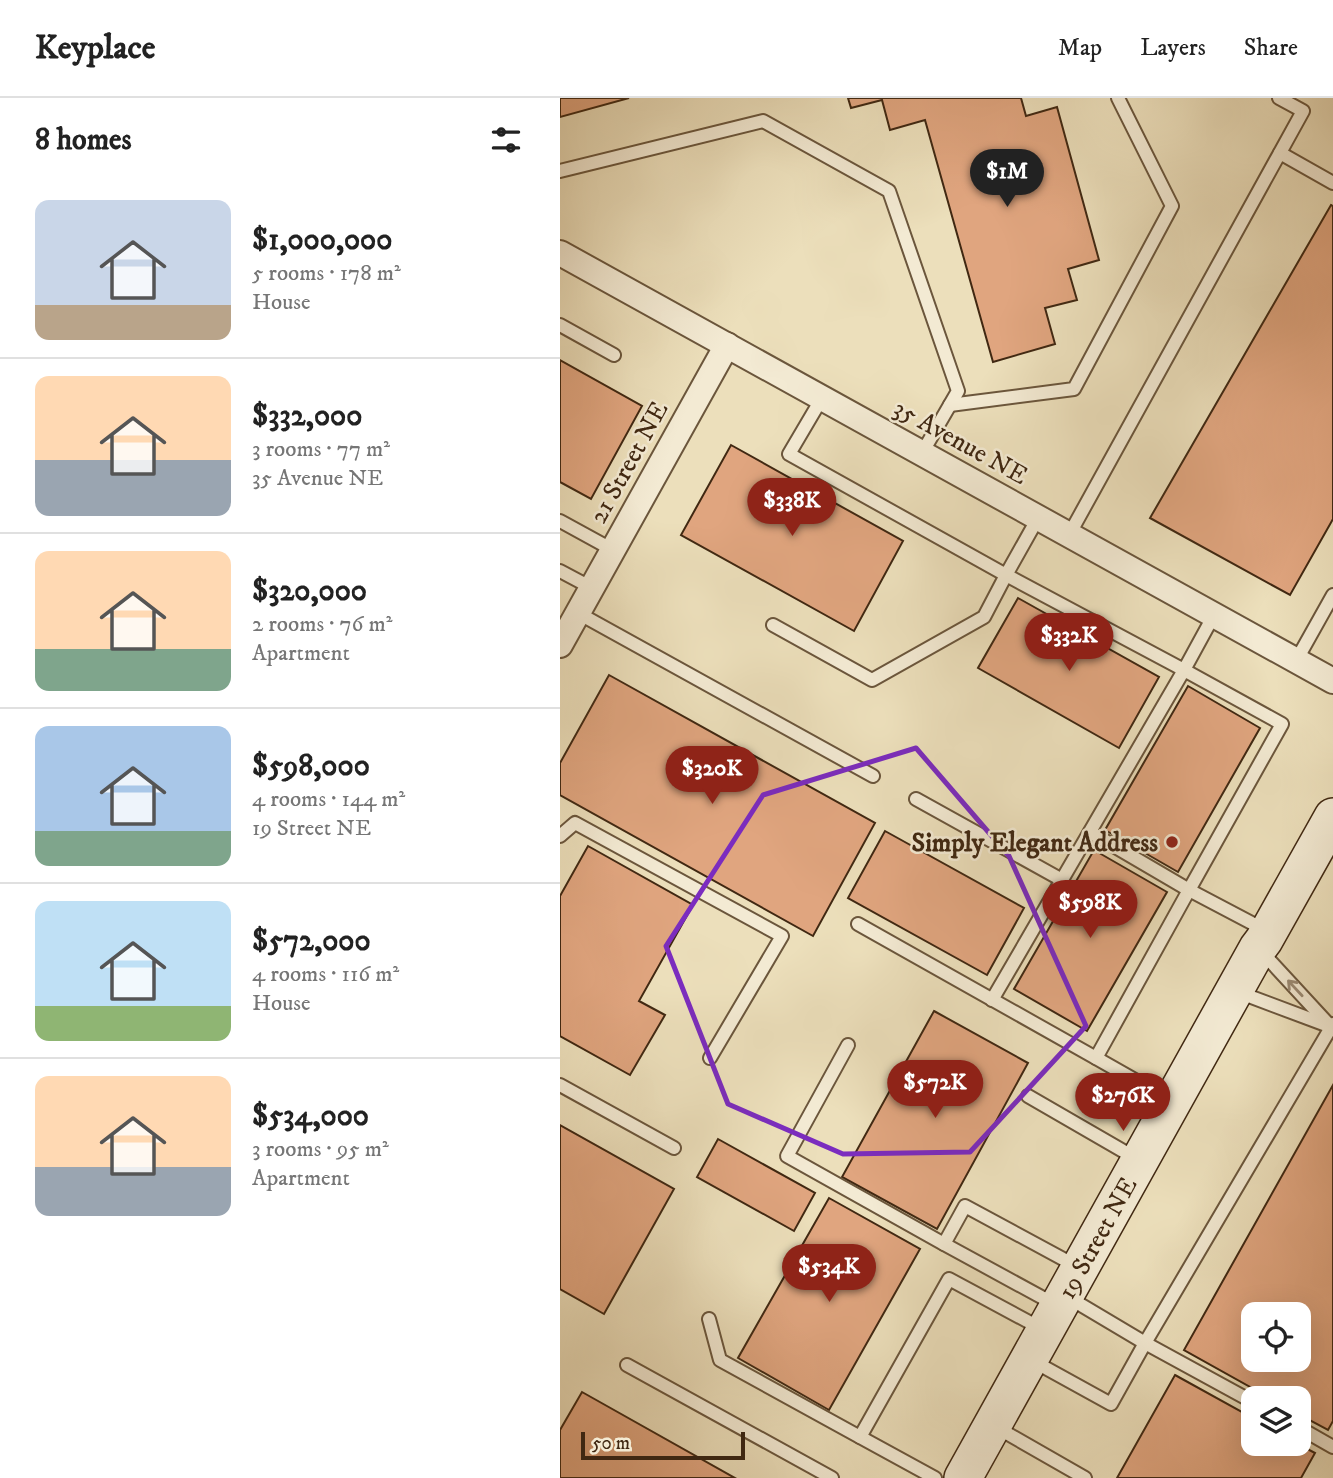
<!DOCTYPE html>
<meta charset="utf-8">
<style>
body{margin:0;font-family:"IM FELL DW Pica",serif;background:#f2f2f2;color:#222;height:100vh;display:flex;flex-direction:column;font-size:26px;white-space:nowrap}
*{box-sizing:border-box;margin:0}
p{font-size:23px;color:#767676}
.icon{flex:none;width:38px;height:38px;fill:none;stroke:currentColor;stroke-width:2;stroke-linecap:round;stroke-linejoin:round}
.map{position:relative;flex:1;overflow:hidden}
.panel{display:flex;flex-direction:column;background:#fff;width:560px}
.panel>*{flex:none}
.tools{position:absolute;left:681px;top:1204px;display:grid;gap:14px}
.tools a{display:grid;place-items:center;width:70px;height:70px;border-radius:14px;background:#fff;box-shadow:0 7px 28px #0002;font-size:35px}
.scale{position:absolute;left:21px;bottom:18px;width:164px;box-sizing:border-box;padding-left:7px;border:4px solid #402812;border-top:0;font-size:19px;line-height:24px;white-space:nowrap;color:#402812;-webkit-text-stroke:5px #f3ead3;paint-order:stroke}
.price{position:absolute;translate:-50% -60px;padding:0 16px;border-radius:24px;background:#8f2418;color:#fff;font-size:23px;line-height:46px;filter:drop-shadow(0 2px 4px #0008)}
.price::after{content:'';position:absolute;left:50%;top:42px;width:21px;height:16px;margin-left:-10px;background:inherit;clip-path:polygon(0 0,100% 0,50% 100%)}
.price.selected{background:#222;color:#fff}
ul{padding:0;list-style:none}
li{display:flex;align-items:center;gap:21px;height:175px;padding:0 35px}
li+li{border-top:2px solid #e0e0e0}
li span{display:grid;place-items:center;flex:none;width:196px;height:140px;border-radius:14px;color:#555}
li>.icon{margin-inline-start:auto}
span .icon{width:84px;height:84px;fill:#fffc;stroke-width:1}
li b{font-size:30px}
h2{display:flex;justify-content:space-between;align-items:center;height:84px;padding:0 35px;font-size:30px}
header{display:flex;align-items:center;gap:42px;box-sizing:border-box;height:98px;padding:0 35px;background:#fff;border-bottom:2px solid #e0e0e0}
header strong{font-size:33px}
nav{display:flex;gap:38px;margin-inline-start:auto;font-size:24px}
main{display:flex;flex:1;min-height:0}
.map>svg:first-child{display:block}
.building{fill:#e0a57f;stroke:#402812;stroke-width:2;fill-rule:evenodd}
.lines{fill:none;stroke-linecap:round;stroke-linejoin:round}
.lane-casing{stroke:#6b563c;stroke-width:16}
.street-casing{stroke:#6b563c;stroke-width:28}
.secondary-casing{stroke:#402812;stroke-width:40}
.lane{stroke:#f3ead3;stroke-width:12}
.street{stroke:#f3ead3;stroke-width:24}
.secondary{stroke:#f3ead3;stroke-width:37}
.oneway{stroke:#9a8972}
.marked{fill:none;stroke:#7b2cbf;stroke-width:5;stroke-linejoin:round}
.poi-dot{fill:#8f2418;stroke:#f3ead3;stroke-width:2.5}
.labels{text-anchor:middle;stroke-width:5;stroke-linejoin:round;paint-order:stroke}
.street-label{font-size:26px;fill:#402812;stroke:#f3ead3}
.poi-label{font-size:26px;font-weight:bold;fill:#402812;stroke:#f3ead3;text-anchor:end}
</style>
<header>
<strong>Keyplace</strong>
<nav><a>Map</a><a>Layers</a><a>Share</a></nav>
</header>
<main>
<section class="panel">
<h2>8 homes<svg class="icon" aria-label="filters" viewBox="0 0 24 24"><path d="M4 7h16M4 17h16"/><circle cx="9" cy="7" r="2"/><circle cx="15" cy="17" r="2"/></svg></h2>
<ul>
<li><span style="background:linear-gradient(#c9d6e8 75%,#b9a48a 0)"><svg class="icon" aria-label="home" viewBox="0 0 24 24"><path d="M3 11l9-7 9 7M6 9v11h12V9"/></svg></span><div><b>$1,000,000</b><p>5 rooms · 178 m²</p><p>House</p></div></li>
<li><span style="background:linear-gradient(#ffd9b3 60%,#9aa5b1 0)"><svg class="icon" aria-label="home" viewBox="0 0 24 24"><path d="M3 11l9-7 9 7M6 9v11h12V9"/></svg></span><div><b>$332,000</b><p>3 rooms · 77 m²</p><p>35 Avenue NE</p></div></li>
<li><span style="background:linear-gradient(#ffd9b3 70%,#7fa58c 0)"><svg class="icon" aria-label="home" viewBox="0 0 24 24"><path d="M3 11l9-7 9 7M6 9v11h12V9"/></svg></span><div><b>$320,000</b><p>2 rooms · 76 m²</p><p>Apartment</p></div></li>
<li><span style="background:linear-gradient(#a9c7e8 75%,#7fa58c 0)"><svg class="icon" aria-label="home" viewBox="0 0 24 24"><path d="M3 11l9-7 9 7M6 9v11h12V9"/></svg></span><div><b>$598,000</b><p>4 rooms · 144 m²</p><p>19 Street NE</p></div></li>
<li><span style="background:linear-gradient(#bfe0f5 75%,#8fb573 0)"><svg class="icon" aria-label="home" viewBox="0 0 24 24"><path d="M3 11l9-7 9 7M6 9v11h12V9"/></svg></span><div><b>$572,000</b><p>4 rooms · 116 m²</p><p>House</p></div></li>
<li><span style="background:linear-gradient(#ffd9b3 65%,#9aa5b1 0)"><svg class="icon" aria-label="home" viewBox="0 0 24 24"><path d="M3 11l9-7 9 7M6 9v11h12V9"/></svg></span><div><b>$534,000</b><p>3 rooms · 95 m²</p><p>Apartment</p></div></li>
</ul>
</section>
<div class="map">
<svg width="773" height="1380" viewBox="0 0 773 1380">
<rect width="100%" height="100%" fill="#ecdfbb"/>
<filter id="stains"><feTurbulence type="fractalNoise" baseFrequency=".00286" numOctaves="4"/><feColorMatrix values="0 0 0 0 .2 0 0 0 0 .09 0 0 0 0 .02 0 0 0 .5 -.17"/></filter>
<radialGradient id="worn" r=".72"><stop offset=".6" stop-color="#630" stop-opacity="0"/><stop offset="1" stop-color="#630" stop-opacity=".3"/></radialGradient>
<g class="building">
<path d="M0 0H69L0 19Z"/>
<path d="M288 0H461L466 18 497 9 539 162 508 171 517 202 485 210 495 246 433 264 365 22 330 32 322 2 291 10Z"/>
<path d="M771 107 773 108V421L730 497 590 420Z"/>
<path d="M0 262 82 308 31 401 0 384Z"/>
<path d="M171 347 343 443 294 533 121 437Z"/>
<path d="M458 500 599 579 559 650 418 570Z"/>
<path d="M49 577 315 725 253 838 0 697V665Z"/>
<path d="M628 588 700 630 618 774 545 732Z"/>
<path d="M325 733 464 810 427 877 288 800Z"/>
<path d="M28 748 133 807 79 903 105 917 70 977 0 938V798Z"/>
<path d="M534 752 607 794 527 933 454 891Z"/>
<path d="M374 913 468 965 377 1131 282 1079Z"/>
<path d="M773 987V1323L768 1332 738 1316V1300H710L624 1252ZM693 1216H738V1262H693Z"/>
<path d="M0 1027 114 1091 44 1216 0 1191Z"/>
<path d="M158 1041 255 1095 234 1133 137 1079Z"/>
<path d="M269 1100 360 1151 269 1312 178 1260Z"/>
<path d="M615 1277 693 1320V1346H738L755 1355 741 1380H557Z"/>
<path d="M22 1294 175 1380H0V1332Z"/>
</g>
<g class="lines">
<defs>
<g id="lane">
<path d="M720 55 773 85"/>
<path d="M0 73 203 23 329 93 398 293 362 355"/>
<path d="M0 227 54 257"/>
<path d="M262 300 229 356 446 477 478 420"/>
<path d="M390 307 514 291 612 108 558 0"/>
<path d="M0 423 53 452"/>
<path d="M509 437 743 13 719 0"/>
<path d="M0 473 32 490"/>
<path d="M18 515 313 678"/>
<path d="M213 527 312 582 424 519 446 477 624 572 654 517"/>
<path d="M736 563 773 497"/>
<path d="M356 701 502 782"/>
<path d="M530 734 629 792 536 960 610 1002"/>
<path d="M0 738 15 725 222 838 150 960"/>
<path d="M298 826 536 960"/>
<path d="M700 852 771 929"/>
<path d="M678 894 766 927"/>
<path d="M432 902 624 572 722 626 629 792 705 832"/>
<path d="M288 947 227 1058 384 1146"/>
<path d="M0 987 114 1050"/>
<path d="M468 998 577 1061"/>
<path d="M506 1198 585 1245 773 926"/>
<path d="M496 1207 384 1146 405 1108 518 1169"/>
<path d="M149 1221 160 1262 300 1339"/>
<path d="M473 1263 551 1306 585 1245 693 1304"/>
<path d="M67 1267 272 1380"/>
<path d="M436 1329 525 1380"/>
<path d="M738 1329 773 1349"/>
<path d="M375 1380 300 1339 389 1181 482 1231"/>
</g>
<g id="street">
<path d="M0 155 773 583"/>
<path d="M0 547 167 247"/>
</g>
<g id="secondary">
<path id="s1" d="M403 1380 698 850 704 842 773 719"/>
</g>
</defs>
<use href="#lane" class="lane-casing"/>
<use href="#street" class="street-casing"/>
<use href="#secondary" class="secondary-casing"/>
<use href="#lane" class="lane"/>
<use href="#street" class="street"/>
<use href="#secondary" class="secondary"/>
</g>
<defs><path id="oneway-shaft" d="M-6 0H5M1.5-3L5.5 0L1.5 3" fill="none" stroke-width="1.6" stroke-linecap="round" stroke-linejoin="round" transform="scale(1.75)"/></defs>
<use class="oneway" href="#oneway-shaft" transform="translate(735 890) rotate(-133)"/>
<path class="marked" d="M356 650 449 758 526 928 410 1054 283 1056 168 1006 106 848 203 697Z"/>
<circle class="poi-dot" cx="612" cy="744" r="7"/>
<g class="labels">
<g class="street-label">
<text transform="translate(401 343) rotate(29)" y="9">35 Avenue NE</text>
<text transform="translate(68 364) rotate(-61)" y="9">21 Street NE</text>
<text dy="9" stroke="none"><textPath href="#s1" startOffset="275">19 Street NE</textPath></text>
</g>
<g class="poi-label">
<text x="598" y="753">Simply Elegant Address</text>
</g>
</g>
<rect width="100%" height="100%" filter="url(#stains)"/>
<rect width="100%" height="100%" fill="url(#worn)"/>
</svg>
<div class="tools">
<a><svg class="icon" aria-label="locate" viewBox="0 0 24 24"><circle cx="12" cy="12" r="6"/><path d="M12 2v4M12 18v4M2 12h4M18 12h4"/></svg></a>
<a><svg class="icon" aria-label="layers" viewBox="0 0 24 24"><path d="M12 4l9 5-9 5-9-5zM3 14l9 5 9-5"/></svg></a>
</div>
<div class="scale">50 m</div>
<b class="price selected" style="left:447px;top:111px">$1M</b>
<b class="price" style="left:232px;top:440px">$338K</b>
<b class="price" style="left:509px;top:575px">$332K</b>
<b class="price" style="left:152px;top:708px">$320K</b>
<b class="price" style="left:530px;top:842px">$598K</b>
<b class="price" style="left:375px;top:1022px">$572K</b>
<b class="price" style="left:563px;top:1035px">$276K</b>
<b class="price" style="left:269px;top:1206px">$534K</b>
</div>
</main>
